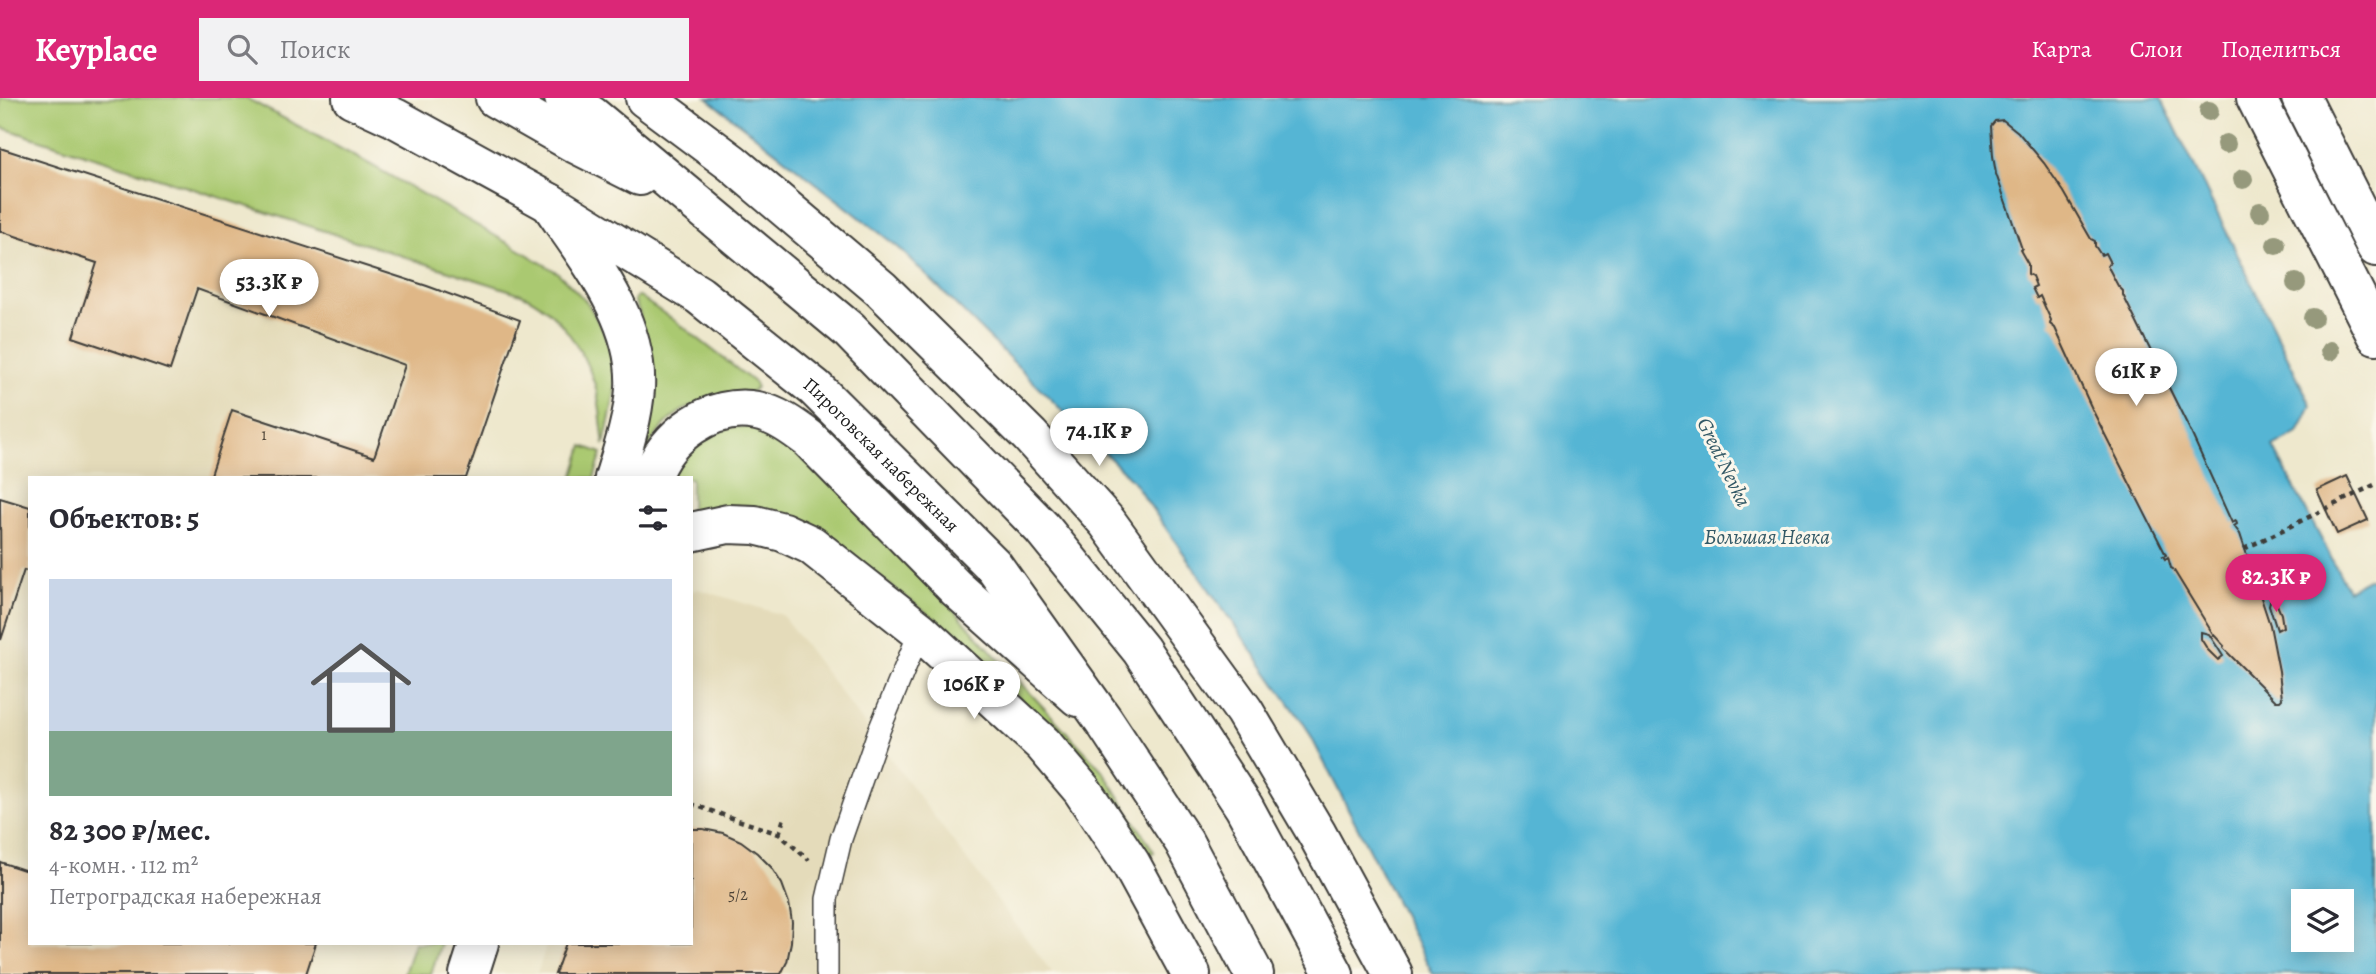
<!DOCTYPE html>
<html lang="ru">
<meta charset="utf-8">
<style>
body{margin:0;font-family:Alegreya,serif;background:#f2f2f3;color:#2b2b33;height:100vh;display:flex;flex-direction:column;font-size:26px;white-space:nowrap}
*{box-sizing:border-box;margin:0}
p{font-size:23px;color:#7c7c81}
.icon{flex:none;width:38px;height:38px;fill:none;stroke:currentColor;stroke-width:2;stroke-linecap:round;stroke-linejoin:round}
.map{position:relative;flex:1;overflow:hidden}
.sheet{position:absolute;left:28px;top:378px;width:665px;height:469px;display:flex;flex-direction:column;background:#fff;border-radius:0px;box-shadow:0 4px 18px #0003}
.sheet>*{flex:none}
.fabs{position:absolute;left:2291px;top:791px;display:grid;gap:14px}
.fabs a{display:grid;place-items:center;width:63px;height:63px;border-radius:0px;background:#fff;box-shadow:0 4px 18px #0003;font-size:35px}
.price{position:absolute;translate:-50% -60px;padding:0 16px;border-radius:24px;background:#fff;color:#222;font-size:23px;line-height:46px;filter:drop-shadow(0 2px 4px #0008)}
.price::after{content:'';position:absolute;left:50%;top:42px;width:21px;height:16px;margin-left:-10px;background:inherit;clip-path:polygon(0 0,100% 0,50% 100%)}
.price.current{background:#db2777;color:#fff}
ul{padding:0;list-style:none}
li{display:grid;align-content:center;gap:14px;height:371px;padding:0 21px}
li+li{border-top:2px solid #e1e1e2}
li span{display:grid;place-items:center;height:217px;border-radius:0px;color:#555}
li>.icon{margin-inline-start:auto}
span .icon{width:126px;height:126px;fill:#fffc;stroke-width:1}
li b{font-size:30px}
h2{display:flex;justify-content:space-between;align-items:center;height:84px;padding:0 21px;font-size:30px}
header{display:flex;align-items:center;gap:42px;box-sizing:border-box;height:98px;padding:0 35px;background:#db2777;color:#fff}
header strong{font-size:33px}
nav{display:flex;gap:38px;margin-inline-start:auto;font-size:24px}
.search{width:490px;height:63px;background:#f2f2f3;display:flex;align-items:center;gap:18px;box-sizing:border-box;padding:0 24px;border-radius:0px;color:#7c7c81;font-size:26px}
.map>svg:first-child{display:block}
.built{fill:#e4dbba}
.green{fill:#aac971;stroke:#637246;stroke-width:2}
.water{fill:#55b5d4;stroke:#386878;stroke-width:2;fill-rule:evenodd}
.building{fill:#dfb787}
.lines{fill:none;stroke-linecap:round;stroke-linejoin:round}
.service-casing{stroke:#3c3b37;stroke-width:24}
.tertiary-casing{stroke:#3c3b37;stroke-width:42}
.secondary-casing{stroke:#3c3b37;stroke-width:42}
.primary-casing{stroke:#3c3b37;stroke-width:42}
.path{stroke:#3c3b37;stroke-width:4.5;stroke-dasharray:5 5;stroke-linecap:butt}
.service{stroke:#fff;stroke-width:21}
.tertiary{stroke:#fff;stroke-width:38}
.secondary{stroke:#fff;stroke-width:38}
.primary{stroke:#fff;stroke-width:38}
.tree{fill:#96997c}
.labels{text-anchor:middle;stroke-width:6;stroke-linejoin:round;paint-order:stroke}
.number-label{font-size:16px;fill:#4d4337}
.street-label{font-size:19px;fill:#1c1c1c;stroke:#fbf7ec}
.water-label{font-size:21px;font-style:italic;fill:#335966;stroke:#fbf7ec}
</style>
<header>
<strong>Keyplace</strong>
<div class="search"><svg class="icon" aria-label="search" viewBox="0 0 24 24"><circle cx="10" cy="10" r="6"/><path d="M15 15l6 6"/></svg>Поиск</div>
<nav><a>Карта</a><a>Слои</a><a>Поделиться</a></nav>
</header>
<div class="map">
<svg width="2376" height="876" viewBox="0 0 2376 876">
<rect width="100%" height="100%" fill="#fbf7ec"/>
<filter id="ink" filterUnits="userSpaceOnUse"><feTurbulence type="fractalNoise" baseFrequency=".0143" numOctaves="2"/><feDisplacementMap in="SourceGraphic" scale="14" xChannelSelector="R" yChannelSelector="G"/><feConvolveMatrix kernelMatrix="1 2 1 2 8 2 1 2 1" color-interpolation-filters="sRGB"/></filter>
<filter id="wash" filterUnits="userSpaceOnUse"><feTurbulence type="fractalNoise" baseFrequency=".00686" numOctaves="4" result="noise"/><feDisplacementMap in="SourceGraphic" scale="28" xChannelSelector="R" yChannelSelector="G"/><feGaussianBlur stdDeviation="1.57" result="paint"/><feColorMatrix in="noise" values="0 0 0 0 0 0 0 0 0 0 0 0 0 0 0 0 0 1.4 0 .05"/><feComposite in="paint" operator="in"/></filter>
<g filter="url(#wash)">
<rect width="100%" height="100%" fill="#eee8cd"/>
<g class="built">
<path d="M0 50 427 188 520 222 492 299 469 380H30V845H317L307 876H0Z"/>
<path d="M698 491 782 517 1053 876H537L547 845H691V494Z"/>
</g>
<g class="green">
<path d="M0 0H246L371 67 522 153 558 175 587 204 603 232 613 261 615 294 604 347C601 328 601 306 595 287 583 250 557 211 521 196L0 29Z"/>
<path d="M638 198 678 225 755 285 756 289 752 294C692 306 670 305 640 364V216L634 202Z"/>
<path d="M729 329H754L780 337 876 425 1002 565 1103 673 1154 754 1147 759 1096 679 959 539 818 433 691 416V380H670L688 349Z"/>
<path d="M583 348 602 355 594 380H573Z"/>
<path d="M414 845H441L431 876H404Z"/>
</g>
<path class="water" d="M707 0H2161L2311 307 2298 335 2273 349 2348 492 2368 481H2376V876H1433L1306 629 1132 382 899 150ZM2303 803H2342V842H2303Z"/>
<g id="blocks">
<g class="building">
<path d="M2003 22 2018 34 2044 65 2064 94 2091 141 2095 143V148L2101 157 2105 155 2110 165 2107 167 2118 188 2123 193V197L2189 330 2232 425 2236 423 2237 426 2234 428 2240 436 2270 527 2279 573 2282 601 2280 603H2276L2223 550 2224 548 2213 536 2173 471 2171 470 2168 459 2165 461 2163 458 2166 457 2093 313 2055 230 2050 226 2051 222 2040 198 2037 200 2032 190 2036 188 2032 178 2028 176V166L2020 152 2022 151 1996 76 1993 58 1991 28 1995 23Z"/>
<path d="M0 50 427 188 520 222 466 380H210L232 312 374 359 405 267 197 191 170 272 73 239 97 165 0 133Z"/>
<path d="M2347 378 2368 422 2337 436 2317 392Z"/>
<path d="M0 400 30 409V474L24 472 1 542Z"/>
<path d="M2271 499 2275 502 2281 516 2283 529 2277 532 2269 507Z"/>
<path d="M2201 534 2209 536 2223 558 2218 562 2208 552 2201 541Z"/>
<path d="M691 731H703L723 735 741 743 757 755 771 769 782 786 789 805 792 824 791 844 787 864 781 876H555L566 845H691Z"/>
<path d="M0 764 30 774V845H316L306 876H0Z"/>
</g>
</g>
</g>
<g filter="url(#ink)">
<use href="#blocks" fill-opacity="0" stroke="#3c3b37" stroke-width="2"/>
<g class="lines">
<defs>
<path id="service" d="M827 876V801L841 741 878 635 920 533"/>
<g id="tertiary">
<path d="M550 105C587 160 639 221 635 291 633 321 623 351 614 380"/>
<path d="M651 380C665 338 712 304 757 313 777 317 793 329 809 341L956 490 1078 599"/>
<path d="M691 434 728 426 755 427 783 434 811 447 920 533 1043 646 1082 692 1131 766 1191 876"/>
<path d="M469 876 479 845"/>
</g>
<g id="secondary">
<path d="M645 0 732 65 881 191 1030 338 1107 424 1244 613 1317 736 1393 876"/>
<path d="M2256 0 2376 237"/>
<path d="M2301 0 2376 149"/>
</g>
<g id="primary">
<path id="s1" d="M352 0 395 20 550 105 699 197 815 290 993 467 1104 623 1184 744 1254 876"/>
<path d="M495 0 574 45 640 78"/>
<path d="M564 0 592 18 849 232 1042 430 1141 552 1244 709 1334 876"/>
</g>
</defs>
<use href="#service" class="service-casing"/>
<use href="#tertiary" class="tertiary-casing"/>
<use href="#secondary" class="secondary-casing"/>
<use href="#primary" class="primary-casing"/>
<g class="path">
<path d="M2244 451 2376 386"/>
<path d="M691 706 779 736 809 762"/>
<path d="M779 736 784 720"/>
</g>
<use href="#service" class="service"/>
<use href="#tertiary" class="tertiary"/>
<use href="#secondary" class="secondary"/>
<use href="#primary" class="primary"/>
</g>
<g class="tree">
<circle cx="2209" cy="13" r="10"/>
<circle cx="2226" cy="46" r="10"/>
<circle cx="2243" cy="81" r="10"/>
<circle cx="2260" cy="114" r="10"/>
<circle cx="2276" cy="147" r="10"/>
<circle cx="2296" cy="185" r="10"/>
<circle cx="2313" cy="220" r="10"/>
<circle cx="2330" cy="253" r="10"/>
</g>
</g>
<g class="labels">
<g class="number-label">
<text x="264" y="342">1</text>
<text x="738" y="802">5/2</text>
</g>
<g class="street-label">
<text dy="7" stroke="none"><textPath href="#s1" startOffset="642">Пироговская набережная</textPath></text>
</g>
<g class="water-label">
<text transform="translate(1724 364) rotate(64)" y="7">Great Nevka</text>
<text x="1767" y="446">Большая Невка</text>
</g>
</g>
</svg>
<div class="fabs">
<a><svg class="icon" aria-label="layers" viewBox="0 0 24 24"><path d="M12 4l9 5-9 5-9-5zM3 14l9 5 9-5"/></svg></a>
</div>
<b class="price" style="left:269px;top:221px">53.3K ₽</b>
<b class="price" style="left:2136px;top:310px">61K ₽</b>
<b class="price" style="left:1099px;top:370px">74.1K ₽</b>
<b class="price current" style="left:2276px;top:516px">82.3K ₽</b>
<b class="price" style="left:974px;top:623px">106K ₽</b>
<section class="sheet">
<h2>Объектов: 5<svg class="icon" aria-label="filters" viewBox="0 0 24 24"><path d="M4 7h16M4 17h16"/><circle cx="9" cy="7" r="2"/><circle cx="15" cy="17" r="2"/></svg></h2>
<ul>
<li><span style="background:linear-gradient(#c9d6e8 70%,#7fa58c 0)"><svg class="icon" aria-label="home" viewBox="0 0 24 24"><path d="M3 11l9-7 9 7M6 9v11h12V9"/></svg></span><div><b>82 300 ₽/мес.</b><p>4-комн. · 112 m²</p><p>Петроградская набережная</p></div></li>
</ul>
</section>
</div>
